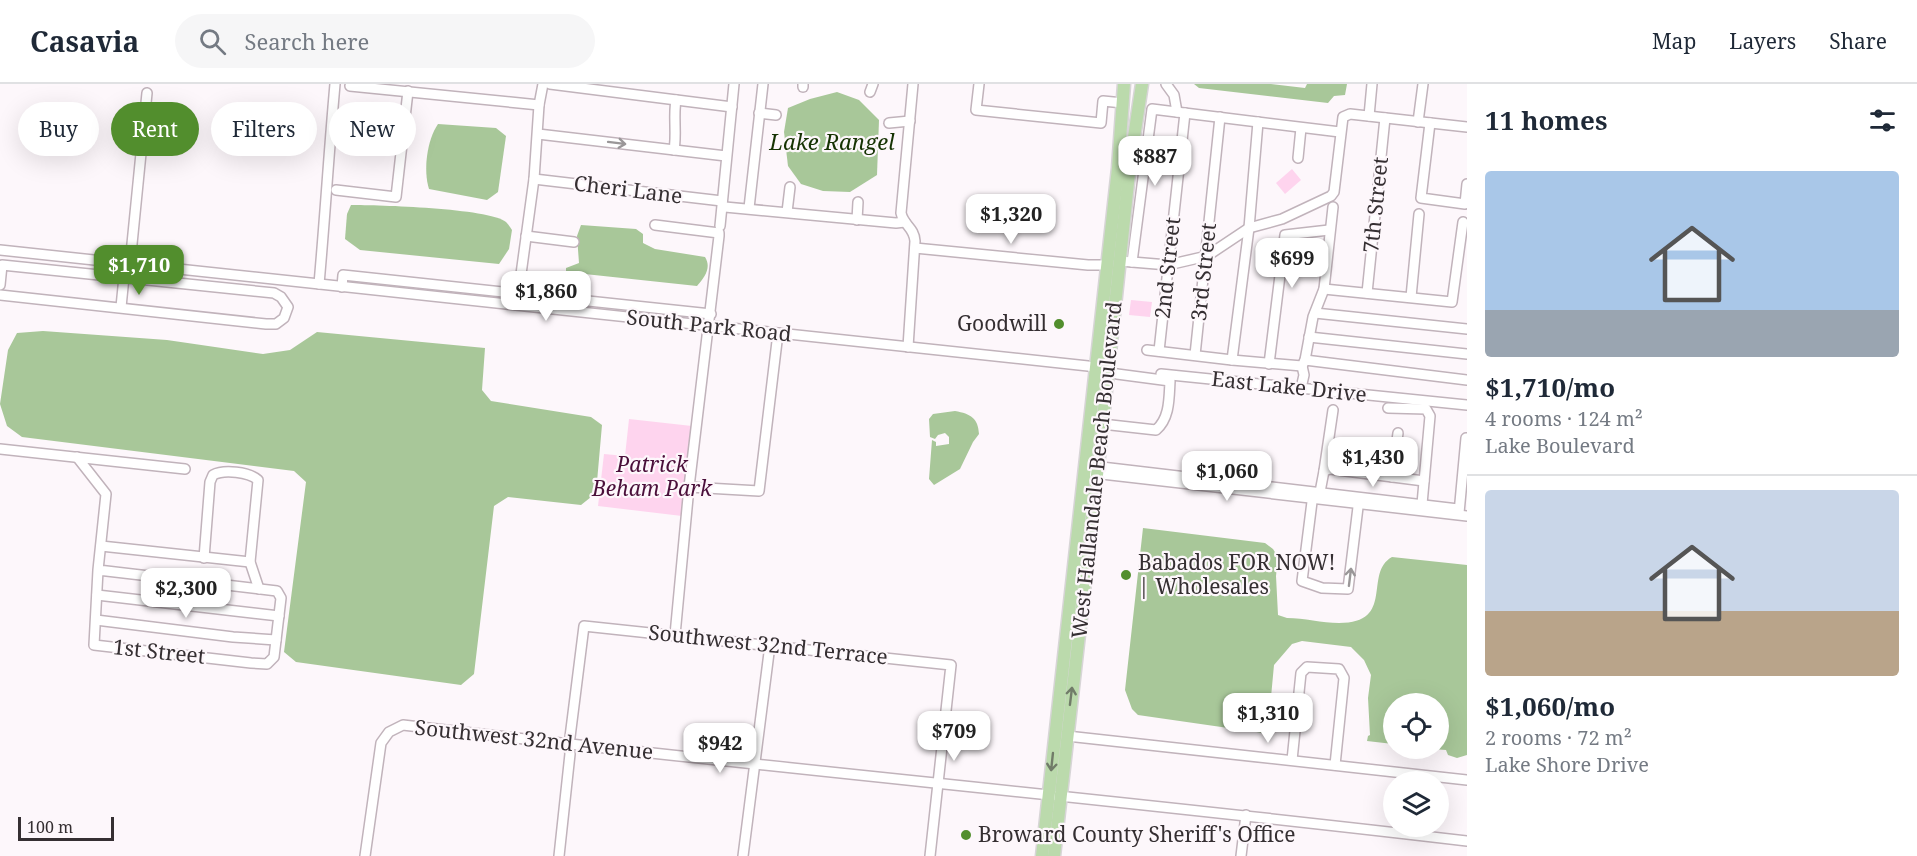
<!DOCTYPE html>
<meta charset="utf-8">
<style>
body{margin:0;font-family:"Noto Serif",serif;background:#f6f6f7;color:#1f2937;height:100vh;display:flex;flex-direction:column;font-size:22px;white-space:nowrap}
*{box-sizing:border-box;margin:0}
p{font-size:20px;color:#747a83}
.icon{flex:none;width:33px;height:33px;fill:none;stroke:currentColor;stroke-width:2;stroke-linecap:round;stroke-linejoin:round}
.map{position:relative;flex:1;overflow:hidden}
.drawer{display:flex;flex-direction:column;background:#fff;width:450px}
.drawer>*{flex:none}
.hud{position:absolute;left:18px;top:18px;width:570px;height:54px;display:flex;gap:12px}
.fabs{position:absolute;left:1383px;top:609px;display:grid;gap:12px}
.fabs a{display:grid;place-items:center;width:66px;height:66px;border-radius:50%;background:#fff;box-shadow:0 6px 24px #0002;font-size:30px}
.scale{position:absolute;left:18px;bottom:15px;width:96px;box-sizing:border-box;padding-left:6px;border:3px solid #352f32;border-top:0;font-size:16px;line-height:21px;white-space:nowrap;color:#352f32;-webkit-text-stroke:4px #fdf7fb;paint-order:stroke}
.price{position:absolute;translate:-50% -51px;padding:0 14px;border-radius:12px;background:#fff;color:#222;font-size:20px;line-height:39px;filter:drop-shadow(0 2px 3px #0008)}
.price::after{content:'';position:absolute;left:50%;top:36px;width:18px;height:14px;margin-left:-9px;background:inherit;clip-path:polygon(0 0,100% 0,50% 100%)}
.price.selected{background:#528e2d;color:#fff}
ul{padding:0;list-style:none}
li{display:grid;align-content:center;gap:12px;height:318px;padding:0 18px}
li+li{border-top:2px solid #e0e1e3}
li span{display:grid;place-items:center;height:186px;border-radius:6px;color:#555}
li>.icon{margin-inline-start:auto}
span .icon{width:108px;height:108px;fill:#fffc;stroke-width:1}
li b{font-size:26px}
h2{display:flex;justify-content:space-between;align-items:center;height:72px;padding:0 18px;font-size:26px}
.tag{padding:0 21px;border-radius:27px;background:#fff;box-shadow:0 6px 24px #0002;font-size:21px;line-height:54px}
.tag.selected{background:#528e2d;color:#fff}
header{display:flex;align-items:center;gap:36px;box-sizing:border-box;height:84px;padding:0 30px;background:#fff;border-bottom:2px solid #e0e1e3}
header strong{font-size:28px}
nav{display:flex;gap:33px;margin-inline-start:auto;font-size:21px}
.search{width:420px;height:54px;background:#f6f6f7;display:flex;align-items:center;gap:15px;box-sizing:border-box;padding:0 21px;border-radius:33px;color:#747a83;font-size:22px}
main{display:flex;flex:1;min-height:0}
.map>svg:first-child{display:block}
.green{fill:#fed4ee}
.water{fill:#a8c799}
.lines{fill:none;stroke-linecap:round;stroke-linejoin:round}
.minor-casing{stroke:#c1b3bb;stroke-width:12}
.major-casing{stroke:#d7d5d6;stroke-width:15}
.minor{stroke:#fff;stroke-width:9}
.major{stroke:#bbdaac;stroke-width:12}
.oneway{stroke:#9a9798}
.oneway2{stroke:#717c69}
.poi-dot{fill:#528e2d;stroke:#fdf7fb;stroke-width:2}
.labels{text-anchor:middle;stroke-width:4.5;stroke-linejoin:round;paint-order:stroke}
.street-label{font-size:21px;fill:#352f32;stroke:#fdf7fb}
.poi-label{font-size:21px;fill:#352f32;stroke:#fdf7fb;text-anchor:start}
.park-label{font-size:21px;font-style:italic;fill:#4a0f3a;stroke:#fdf7fb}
.water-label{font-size:22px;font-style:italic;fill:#163303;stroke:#fdf7fb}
</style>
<header>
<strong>Casavia</strong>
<div class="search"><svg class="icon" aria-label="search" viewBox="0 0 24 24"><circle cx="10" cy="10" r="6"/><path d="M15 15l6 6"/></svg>Search here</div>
<nav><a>Map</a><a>Layers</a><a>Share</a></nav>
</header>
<main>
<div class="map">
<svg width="1467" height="772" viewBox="0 0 1467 772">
<rect width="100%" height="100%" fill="#fdf7fb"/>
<g class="green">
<path d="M1292 85 1301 96 1285 110 1276 99Z"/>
<path d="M1131 216 1152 218 1150 233 1129 231Z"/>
<path d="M629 335 692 342 682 432 598 422 604 370 625 372Z"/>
</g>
<g class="water">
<path d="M1194 0H1271L1305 4 1307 0H1347L1345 11 1334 12 1328 19 1199 4Z"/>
<path d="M837 8 859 16 879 36 877 91 850 108 823 107 801 100 788 82 784 48 788 24 810 15Z"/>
<path d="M438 40 496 44 506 52 498 108 487 116 429 105C423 86 427 56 438 40Z"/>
<path d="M351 121C378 121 488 124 506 138 508 140 510 143 512 146L509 165 499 180 360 166 345 155 347 130Z"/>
<path d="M581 141 636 145 643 150V159L655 165 705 173C712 184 704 194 697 202L566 188V184L579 179 577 152Z"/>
<path d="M43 247 167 256 263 270 290 266 317 248 485 264 482 306 491 317 591 333 602 341 596 409 581 421 508 413 494 422 474 590 461 601 296 578 284 568 306 398 294 387 22 353 7 342 0 320 8 266 17 249Z"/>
<path d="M955 327C971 330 978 334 979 350L973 358 960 385 934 401 929 395 932 356 936 358V362L949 360V353L945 349 938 351 935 355 930 353 929 335 933 330Z"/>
<path d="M1143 444 1265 459 1273 465 1278 473 1276 492 1278 531 1287 534C1304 534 1322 539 1339 539 1396 539 1363 489 1392 473L1467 481V671L1457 674 1448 671 1446 666 1432 665 1438 664V620H1394L1393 660 1367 657 1368 652 1370 651 1368 614 1371 591 1364 576 1351 563 1302 557 1292 560 1274 581 1268 645 1263 649 1138 631 1132 625 1125 606Z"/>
</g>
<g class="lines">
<defs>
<g id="minor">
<path d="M550 0 732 23"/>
<path d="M979 0 976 26 1101 39 1103 17 1123 19"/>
<path d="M1166 0 1174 11 1177 28"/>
<path d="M350 2 539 21"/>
<path d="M803 3V0"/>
<path d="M870 8 873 0"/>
<path d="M759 29 776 31"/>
<path d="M1369 32 1372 0"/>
<path d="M1418 38 1423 0"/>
<path d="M889 39 910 37"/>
<path d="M1430 39 1421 114 1465 120 1467 100"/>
<path d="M538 50 726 72"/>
<path d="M342 54 401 62"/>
<path d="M674 66C677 49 673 33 676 16"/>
<path d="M1298 74 1301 44"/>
<path d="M534 95 722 117"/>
<path d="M336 106 396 113 408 7"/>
<path d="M725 123 896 139 905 138"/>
<path d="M749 124 763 0"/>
<path d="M787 128 790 103"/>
<path d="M857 136 858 118"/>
<path d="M655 141 719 149V152L689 403 675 551"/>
<path d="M720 142 734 0"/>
<path d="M526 152 574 158"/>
<path d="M915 164 1088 181H1107"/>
<path d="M0 166 1088 282 1117 290 1170 297C1169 314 1170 334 1156 346L1102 340"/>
<path d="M1120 177 1168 181 1207 172 1249 144 1282 135 1331 112 1334 108 1343 33 1350 30 1467 43"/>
<path d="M1132 178 1152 25 1340 48"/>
<path d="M130 180 147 9"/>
<path d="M319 200C325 133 329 67 335 0"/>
<path d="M0 201 2 181 274 209 281 213 288 223 284 234 276 240H266L0 211"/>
<path d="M342 203 343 191 711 230"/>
<path d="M1324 205 1452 218 1463 138"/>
<path d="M1367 209 1385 34"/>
<path d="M518 212 534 95 539 21 543 0"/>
<path d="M1411 213 1419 130"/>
<path d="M121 223 124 193"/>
<path d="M1315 229 1467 245"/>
<path d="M1309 253 1467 270"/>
<path d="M908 263 915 157C914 143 904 142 901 129L913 0"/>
<path d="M1147 266 1232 276 1302 282 1305 276 1313 233 1324 205 1333 123"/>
<path d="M1159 267 1185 29"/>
<path d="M1195 271 1220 33"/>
<path d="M1232 276 1249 144 1258 38"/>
<path d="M1305 276 1467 296"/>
<path d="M1269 280 1285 151 1329 146"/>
<path d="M1161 290 1467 321"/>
<path d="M1301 304 1304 291 1302 282"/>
<path d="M1388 324 1426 325 1430 332 1422 420"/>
<path d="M0 365 185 385"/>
<path d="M77 373 106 410 98 486 94 561 251 579 267 580 274 573 281 514 277 507 98 486"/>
<path d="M1093 382 1458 425"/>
<path d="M1324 387 1333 326"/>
<path d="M1093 389 1467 432"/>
<path d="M1392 393 1398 349"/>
<path d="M689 403 759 407 778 249"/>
<path d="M1320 408 1324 387 1330 385 1424 397"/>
<path d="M1313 410 1302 497 1322 504 1348 505 1359 415"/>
<path d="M1459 429 1466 354"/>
<path d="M101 462 250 478"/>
<path d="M204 474 210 398 213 391C224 385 249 388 258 396L250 478 259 505"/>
<path d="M97 511 279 532"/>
<path d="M96 536 233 553 276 556"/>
<path d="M1067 652 1467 696"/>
<path d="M1292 676 1301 589 1307 583 1339 585 1344 594 1335 681"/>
<path d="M365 772 381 659 389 648 403 641C757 683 1113 715 1467 757"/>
<path d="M559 772 570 670 569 661 584 542 951 581 930 772"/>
<path d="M743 772 770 561"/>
<path d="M1241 772 1246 731"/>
</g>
<g id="major">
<path d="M1042 772 1118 84 1124 0"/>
<path d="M1054 772 1098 382 1130 80 1142 0"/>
</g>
</defs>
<use href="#minor" class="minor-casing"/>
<use href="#major" class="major-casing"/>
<use href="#minor" class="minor"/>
<use href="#major" class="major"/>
</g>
<defs><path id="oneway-shaft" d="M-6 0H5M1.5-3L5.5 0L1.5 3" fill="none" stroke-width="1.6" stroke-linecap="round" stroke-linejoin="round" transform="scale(1.5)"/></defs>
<g class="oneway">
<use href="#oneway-shaft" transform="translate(617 59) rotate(7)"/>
<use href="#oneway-shaft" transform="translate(1350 493) rotate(-83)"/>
</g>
<g class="oneway2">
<use href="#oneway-shaft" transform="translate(1071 612) rotate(-83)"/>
<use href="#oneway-shaft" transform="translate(1052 678) rotate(96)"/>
</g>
<g class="poi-dot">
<circle cx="1059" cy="240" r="6"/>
<circle cx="1126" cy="491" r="6"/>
<circle cx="966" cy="751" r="6"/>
</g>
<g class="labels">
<g class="street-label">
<text transform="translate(628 106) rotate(7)" y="7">Cheri Lane</text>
<text transform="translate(1376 121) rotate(-84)" y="7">7th Street</text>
<text transform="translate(1168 184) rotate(-84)" y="7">2nd Street</text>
<text transform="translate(1204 188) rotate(-84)" y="7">3rd Street</text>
<text transform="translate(709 242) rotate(6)" y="7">South Park Road</text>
<text transform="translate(1289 303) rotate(6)" y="7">East Lake Drive</text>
<text transform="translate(1097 386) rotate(-84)" y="7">West Hallandale Beach Boulevard</text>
<text transform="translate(768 561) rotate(6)" y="7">Southwest 32nd Terrace</text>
<text transform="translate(159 568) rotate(6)" y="7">1st Street</text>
<text transform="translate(534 656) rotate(6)" y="7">Southwest 32nd Avenue</text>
</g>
<g class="poi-label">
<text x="1047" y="247" text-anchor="end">Goodwill</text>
<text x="1138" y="486">Babados FOR NOW!<tspan x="1138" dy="24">| Wholesales</tspan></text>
<text x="978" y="758">Broward County Sheriff's Office</text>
</g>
<g class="park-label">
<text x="652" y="388">Patrick<tspan x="652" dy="24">Beham Park</tspan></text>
</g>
<g class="water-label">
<text x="832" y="66">Lake Rangel</text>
</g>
</g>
</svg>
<div class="fabs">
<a><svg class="icon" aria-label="locate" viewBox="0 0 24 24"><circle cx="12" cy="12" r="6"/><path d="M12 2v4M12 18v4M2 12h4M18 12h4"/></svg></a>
<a><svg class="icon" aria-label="layers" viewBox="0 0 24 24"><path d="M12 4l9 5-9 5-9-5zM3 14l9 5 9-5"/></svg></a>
</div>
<div class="scale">100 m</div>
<b class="price" style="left:1155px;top:103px">$887</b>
<b class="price" style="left:1011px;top:161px">$1,320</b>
<b class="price" style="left:1292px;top:205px">$699</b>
<b class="price selected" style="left:139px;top:212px">$1,710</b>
<b class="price" style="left:546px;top:238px">$1,860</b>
<b class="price" style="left:1373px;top:404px">$1,430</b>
<b class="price" style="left:1227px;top:418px">$1,060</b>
<b class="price" style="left:186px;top:535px">$2,300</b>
<b class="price" style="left:1268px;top:660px">$1,310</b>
<b class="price" style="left:954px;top:678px">$709</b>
<b class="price" style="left:720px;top:690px">$942</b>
<div class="hud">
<a class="tag">Buy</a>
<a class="tag selected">Rent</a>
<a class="tag">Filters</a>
<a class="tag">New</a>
</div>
</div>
<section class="drawer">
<h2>11 homes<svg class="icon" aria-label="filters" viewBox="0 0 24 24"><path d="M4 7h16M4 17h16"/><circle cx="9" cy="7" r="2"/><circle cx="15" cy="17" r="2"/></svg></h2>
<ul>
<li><span style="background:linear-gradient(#a9c7e8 75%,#9aa5b1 0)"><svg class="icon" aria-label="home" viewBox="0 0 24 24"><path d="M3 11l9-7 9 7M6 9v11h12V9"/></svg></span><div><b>$1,710/mo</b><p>4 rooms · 124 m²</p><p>Lake Boulevard</p></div></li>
<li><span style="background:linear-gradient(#c9d6e8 65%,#b9a48a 0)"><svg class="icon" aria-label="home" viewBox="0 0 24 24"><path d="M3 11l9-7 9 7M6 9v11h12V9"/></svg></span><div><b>$1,060/mo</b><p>2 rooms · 72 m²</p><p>Lake Shore Drive</p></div></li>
</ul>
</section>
</main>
